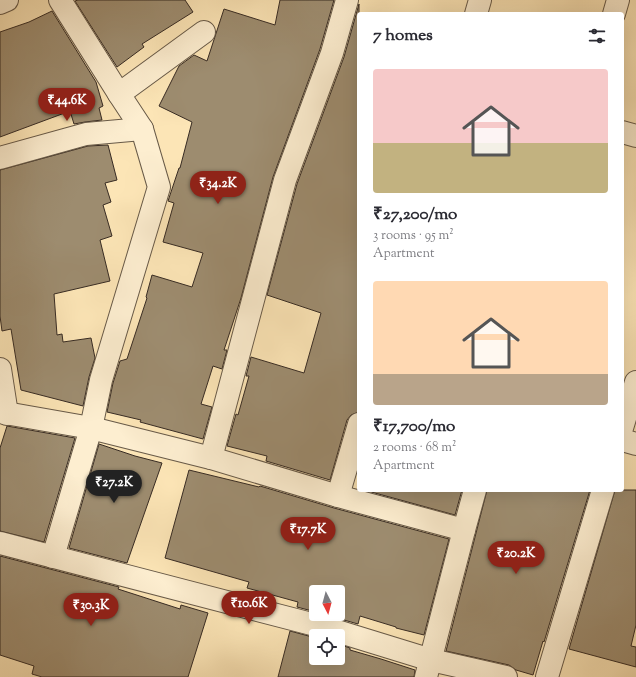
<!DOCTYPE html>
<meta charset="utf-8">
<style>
body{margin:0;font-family:"Sorts Mill Goudy",serif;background:#f2f2f3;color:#2b2b33;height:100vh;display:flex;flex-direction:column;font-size:15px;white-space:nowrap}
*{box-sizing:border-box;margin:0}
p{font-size:13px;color:#7c7c81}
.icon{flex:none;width:22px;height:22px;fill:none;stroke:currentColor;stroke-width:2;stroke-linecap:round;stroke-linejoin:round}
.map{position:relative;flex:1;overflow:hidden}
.sheet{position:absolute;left:357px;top:12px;width:267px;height:480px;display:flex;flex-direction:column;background:#fff;border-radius:4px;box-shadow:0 4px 16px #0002}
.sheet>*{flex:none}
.needle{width:26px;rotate:174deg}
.buttons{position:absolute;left:309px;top:585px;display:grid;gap:8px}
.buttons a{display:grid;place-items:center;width:36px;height:36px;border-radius:4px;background:#fff;box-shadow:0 4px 16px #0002;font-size:20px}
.price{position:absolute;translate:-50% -34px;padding:0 9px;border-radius:14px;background:#8f2418;color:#fff;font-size:13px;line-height:26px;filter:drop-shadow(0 1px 2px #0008)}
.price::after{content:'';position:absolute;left:50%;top:24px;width:12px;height:9px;margin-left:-6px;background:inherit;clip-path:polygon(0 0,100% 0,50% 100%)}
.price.current{background:#222;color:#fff}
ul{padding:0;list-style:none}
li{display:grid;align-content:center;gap:8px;height:212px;padding:0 16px}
li span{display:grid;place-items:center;height:124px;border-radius:4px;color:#555}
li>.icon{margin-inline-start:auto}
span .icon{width:72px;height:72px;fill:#fffc;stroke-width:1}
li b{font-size:17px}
h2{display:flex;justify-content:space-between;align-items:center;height:48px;padding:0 16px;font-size:17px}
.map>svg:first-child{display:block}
.building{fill:#9d8c6f;stroke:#372b23}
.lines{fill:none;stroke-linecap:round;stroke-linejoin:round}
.street-casing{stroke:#685a48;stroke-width:24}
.street{stroke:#fdeed0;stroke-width:22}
</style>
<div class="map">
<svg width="636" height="677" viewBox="0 0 636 677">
<rect width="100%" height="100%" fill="#fce5b6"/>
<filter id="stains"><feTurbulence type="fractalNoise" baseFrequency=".005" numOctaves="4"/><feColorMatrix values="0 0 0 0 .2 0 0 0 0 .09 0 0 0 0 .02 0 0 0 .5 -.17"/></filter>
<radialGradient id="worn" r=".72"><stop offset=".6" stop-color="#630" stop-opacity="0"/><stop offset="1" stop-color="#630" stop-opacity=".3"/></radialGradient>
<g class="building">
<path d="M78 0H185L193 12 142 44 144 47 117 67 75 1Z"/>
<path d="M280 0H334L320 49 273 177 241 298 224 350H227L222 369 213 366 201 404 212 407 203 439 140 422 141 420 107 412 113 383 120 361 127 359 147 298 146 297 152 275 192 287 203 253 163 242 174 203 168 201 179 168H180L192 122 159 106 179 66 194 55 207 61 224 9 275 25Z"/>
<path d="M359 4V412L351 415 347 420 330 480 266 461 267 456 227 446 236 414 238 415 249 376H246L251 357 304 373 321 313 267 295 297 184 344 57Z"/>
<path d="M52 11 96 82 103 106 99 108 102 120 85 122 74 124 70 111 0 137V32L29 22Z"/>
<path d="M108 145 117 180 105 183 111 202 103 205 112 236 100 240 110 281 54 294 57 335 62 334 63 342 91 338 95 358 89 377 83 406 21 390 11 329 2 331 0 316V170L88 146Z"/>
<path d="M7 426 75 438 44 542 0 531V448Z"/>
<path d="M99 444 135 456 162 463 127 563 69 548Z"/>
<path d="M189 470 259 487 260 486 334 508 449 539 424 635 396 628V627L360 616 358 624 323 614H338V592H316V612L297 607 298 602 247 588 249 582 165 558Z"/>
<path d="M364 490H462L455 515Z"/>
<path d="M487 490H590L544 642 543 641 533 675 516 670 509 665 446 651Z"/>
<path d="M615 490H636V625L631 646 636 647V667L569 649Z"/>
<path d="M0 556 119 587 118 589 180 609 181 605 208 613 188 677H42L32 674 34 666 0 655Z"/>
<path d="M290 631 316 638V658H338V644L350 648V650L381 659 415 670 414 677H278Z"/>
</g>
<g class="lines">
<defs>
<g id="street">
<path d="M0 3 7 0"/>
<path d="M476 14 480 0"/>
<path d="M614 14 618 0"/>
<path d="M119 94 204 32"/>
<path d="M622 132 636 136"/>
<path d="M0 158 86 134 142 129"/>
<path d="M0 369 7 414"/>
<path d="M0 412 91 428 211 458 338 496 464 530"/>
<path d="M622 428 636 382"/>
<path d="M622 440 636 444"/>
<path d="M211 458 285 180 332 53 347 0"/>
<path d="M338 496 359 424"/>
<path d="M0 543 327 628 431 660 506 677"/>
<path d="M53 557 91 428 101 380 159 187 142 129 119 94 60 0"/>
<path d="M426 677 464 530 475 490"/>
<path d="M547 677 603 490"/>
</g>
</defs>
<use href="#street" class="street-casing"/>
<use href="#street" class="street"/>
</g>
<rect width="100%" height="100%" filter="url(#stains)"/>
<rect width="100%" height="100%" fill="url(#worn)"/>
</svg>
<div class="buttons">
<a><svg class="needle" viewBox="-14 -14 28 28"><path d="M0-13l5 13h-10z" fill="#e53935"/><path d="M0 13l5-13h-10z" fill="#7c7c81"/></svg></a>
<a><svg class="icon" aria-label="locate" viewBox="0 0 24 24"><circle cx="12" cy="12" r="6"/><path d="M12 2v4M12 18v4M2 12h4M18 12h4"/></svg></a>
</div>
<b class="price" style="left:67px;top:122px">₹44.6K</b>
<b class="price" style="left:218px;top:205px">₹34.2K</b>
<b class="price current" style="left:114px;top:504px">₹27.2K</b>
<b class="price" style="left:308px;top:551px">₹17.7K</b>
<b class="price" style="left:516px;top:575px">₹20.2K</b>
<b class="price" style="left:249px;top:625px">₹10.6K</b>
<b class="price" style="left:91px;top:627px">₹30.3K</b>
<section class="sheet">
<h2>7 homes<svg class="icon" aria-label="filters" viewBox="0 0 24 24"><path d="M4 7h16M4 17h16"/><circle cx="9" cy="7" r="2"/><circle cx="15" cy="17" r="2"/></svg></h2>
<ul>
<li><span style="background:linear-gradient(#f6c9c9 60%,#c2b280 0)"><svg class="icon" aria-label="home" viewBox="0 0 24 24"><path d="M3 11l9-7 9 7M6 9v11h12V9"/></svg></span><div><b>₹27,200/mo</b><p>3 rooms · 95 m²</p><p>Apartment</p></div></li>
<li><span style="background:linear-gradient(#ffd9b3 75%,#b9a48a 0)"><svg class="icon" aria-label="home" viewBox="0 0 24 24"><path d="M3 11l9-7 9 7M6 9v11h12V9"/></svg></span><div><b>₹17,700/mo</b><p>2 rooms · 68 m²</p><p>Apartment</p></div></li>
</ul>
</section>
</div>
